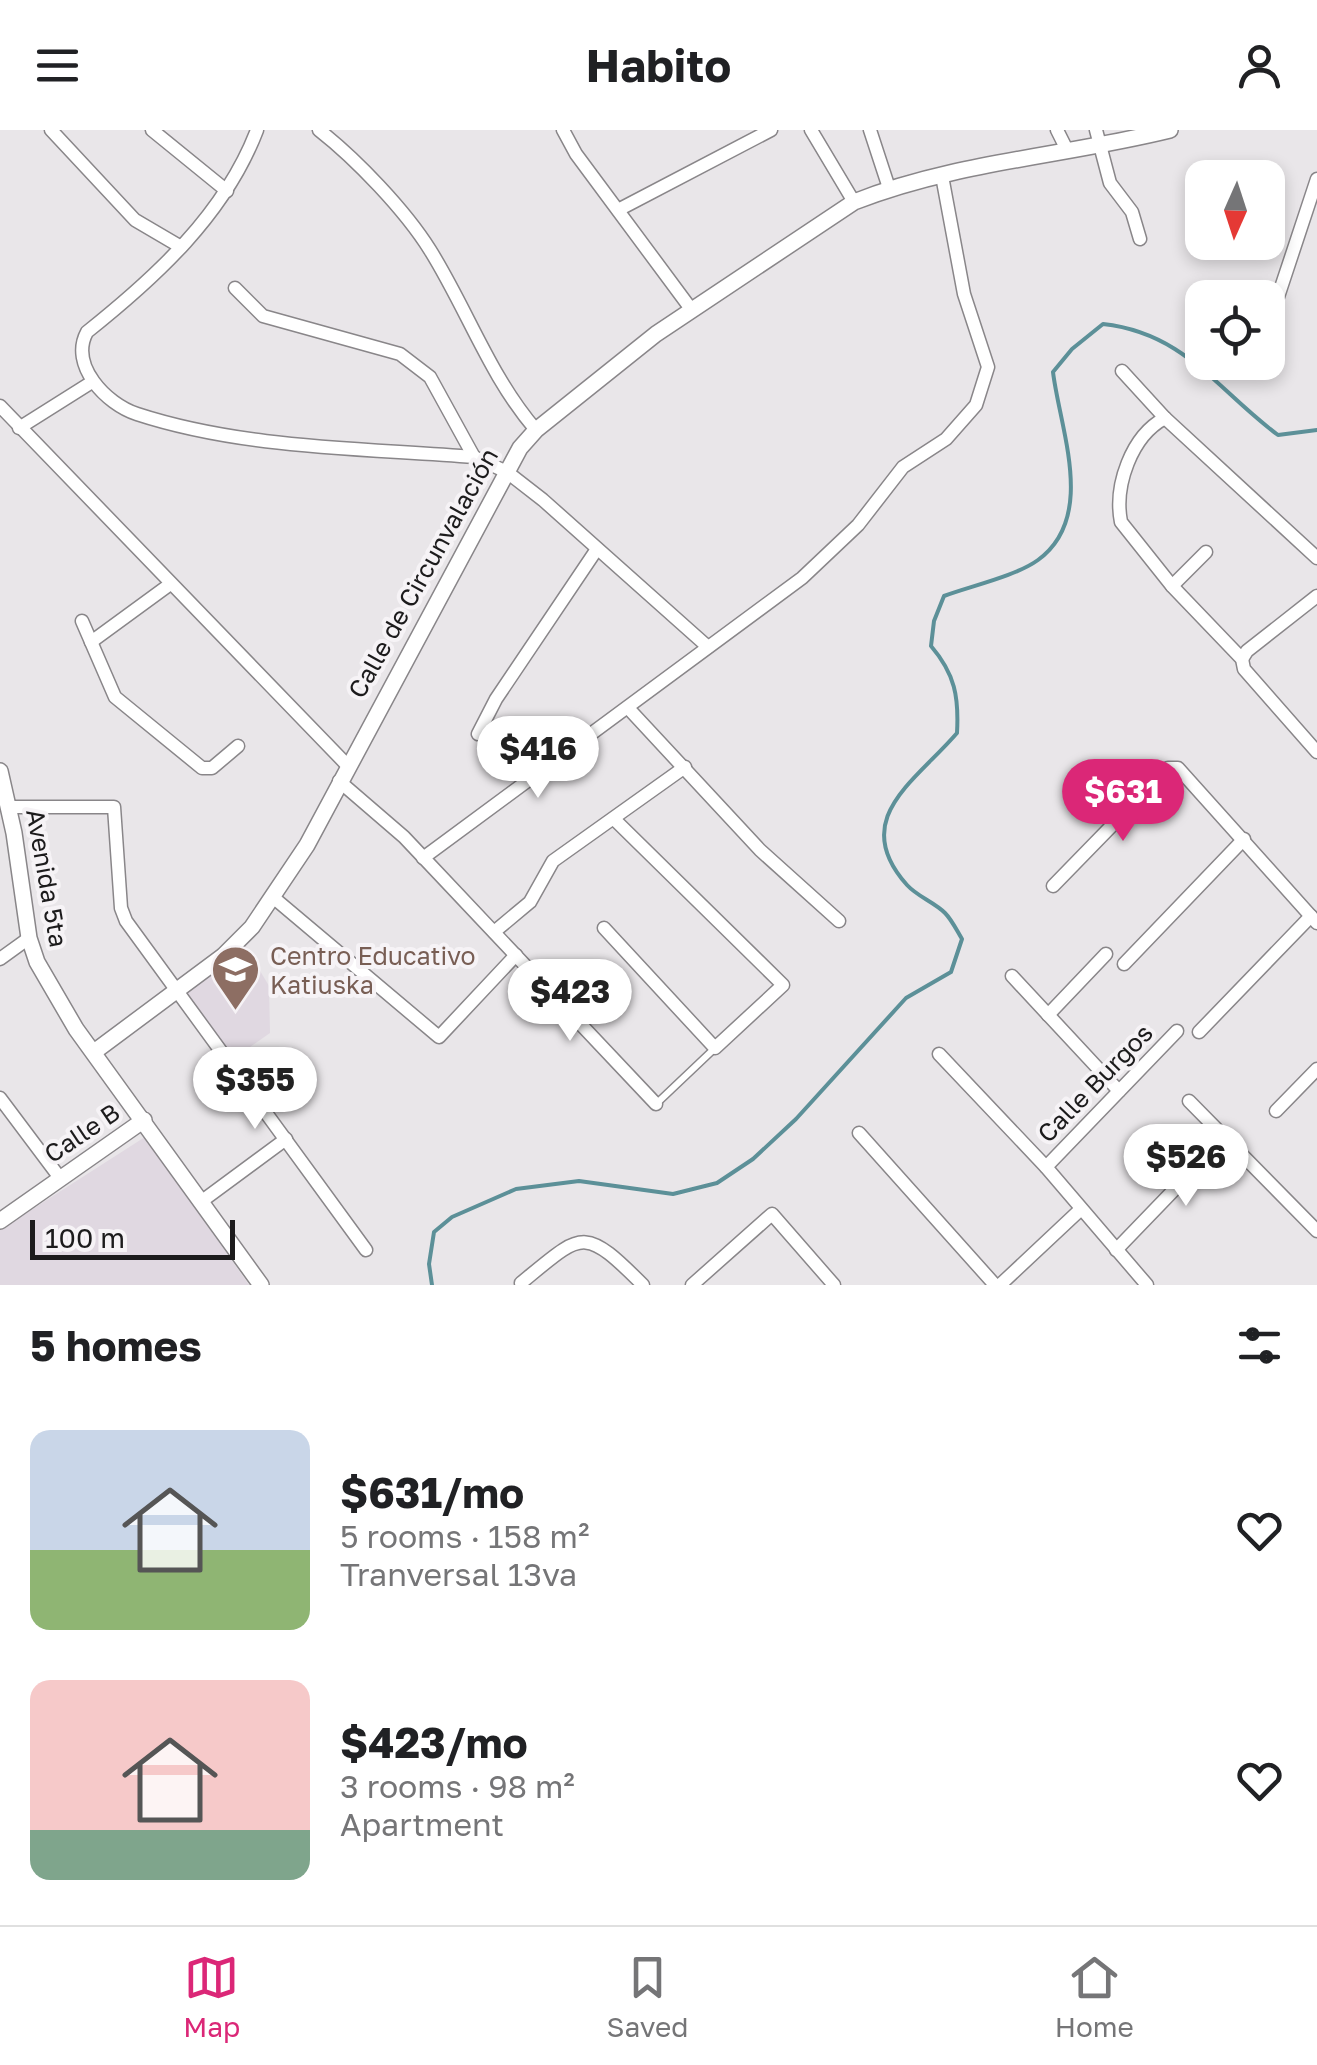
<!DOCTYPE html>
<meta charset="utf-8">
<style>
body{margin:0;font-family:"Golos Text",sans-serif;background:#f2f2f2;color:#202124;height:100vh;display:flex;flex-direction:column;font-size:38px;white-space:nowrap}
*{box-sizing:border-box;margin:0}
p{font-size:32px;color:#757577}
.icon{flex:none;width:55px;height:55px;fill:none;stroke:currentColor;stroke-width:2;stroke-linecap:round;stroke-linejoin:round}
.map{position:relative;height:1155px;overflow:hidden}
.details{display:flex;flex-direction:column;background:#fff;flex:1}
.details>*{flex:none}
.needle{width:65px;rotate:183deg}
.tools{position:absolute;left:1185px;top:30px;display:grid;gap:20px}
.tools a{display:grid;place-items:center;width:100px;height:100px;border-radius:20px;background:#fff;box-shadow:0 5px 15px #0003;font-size:50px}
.scale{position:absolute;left:30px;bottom:25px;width:205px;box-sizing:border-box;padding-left:10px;border:5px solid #1c1b1c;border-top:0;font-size:28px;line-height:35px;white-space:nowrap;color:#1c1b1c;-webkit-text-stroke:8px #f6f3f6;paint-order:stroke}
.price{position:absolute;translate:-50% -85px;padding:0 22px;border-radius:35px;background:#fff;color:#222;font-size:32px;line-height:65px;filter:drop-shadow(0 2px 5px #0008)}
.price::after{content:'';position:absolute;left:50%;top:60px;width:30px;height:22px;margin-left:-15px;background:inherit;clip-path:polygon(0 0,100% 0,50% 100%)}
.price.active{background:#db2777;color:#fff}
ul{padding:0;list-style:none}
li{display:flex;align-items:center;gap:30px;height:250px;padding:0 30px}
li span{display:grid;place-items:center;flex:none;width:280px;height:200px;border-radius:20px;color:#555}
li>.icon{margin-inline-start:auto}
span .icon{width:120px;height:120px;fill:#fffc;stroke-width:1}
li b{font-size:42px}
h2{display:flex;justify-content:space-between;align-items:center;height:120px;padding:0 30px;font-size:42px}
header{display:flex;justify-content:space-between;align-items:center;height:130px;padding:0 30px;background:#fff;font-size:45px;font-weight:700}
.menu{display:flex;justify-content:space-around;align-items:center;height:140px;border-top:2px solid #e0e0e0;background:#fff;font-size:28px;color:#757577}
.menu a{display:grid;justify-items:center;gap:5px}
.menu .active{color:#db2777}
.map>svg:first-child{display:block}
.built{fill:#e0d8e1}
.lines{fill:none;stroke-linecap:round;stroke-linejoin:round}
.stream{stroke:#5c9098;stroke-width:4}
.service-casing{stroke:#898689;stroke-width:9}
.minor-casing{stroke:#898689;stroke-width:15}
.tertiary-casing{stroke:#898689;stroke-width:18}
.service{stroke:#fff;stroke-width:6}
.minor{stroke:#fff;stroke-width:12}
.tertiary{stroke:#fff;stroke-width:15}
.labels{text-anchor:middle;stroke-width:8;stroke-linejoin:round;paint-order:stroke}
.street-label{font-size:25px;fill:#1c1b1c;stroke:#f6f3f6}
.education-label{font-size:25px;fill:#785e54;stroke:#f6f3f6;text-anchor:start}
</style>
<header><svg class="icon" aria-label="menu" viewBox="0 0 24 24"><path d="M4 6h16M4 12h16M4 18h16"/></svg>Habito<svg class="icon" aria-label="person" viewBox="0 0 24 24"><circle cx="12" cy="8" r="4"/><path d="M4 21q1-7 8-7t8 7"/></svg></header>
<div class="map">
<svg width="1317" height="1155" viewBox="0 0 1317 1155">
<rect width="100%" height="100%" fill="#e9e6e9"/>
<g class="built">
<path d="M245 815 269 856 270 903 233 929 186 861Z"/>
<path d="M145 1007 249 1155H0V1100Z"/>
</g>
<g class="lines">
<path class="stream" d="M432 1155 429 1134 434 1102 452 1087 516 1059 579 1051 673 1064 717 1053 753 1029 796 989 906 868 951 842 962 809C957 801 952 790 945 783 934 772 918 767 907 755 848 689 916 651 957 603 959 567 955 544 931 516L934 491 944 466C971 456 1016 446 1038 430 1097 387 1060 300 1053 242L1072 219 1103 194C1185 203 1217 260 1278 305L1317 300"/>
<defs>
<path id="service" d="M656 974 714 919"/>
<g id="minor">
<path d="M51 0 135 90 181 117"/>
<path d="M152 0 227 61"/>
<path d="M257 0C225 84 156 147 87 202 69 235 106 274 137 284 244 319 363 318 474 327L507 342 543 370 708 517"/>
<path d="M319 0C356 29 405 80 430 120 467 179 490 247 536 300"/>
<path d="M563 0 576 24 691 179"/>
<path d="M811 0 854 72"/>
<path d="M870 0 889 58"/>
<path d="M1057 0 1067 20"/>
<path d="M1096 0 1110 53 1132 82 1140 109"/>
<path d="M618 80 771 0"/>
<path d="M235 158 263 186 400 224 430 247 474 327"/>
<path d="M1268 197 1317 49"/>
<path d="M1122 241 1165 288 1317 428"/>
<path d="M0 276 347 635"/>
<path d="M1165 288C1131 306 1114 356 1121 392L1172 456 1242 529 1244 539 1317 622"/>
<path d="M19 298 92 252"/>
<path d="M1172 456 1206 422"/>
<path d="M82 491 115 567 202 638H212L238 616"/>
<path d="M91 512 169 455"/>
<path d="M1242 529 1247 521 1317 466"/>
<path d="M629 579 760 720 839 791"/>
<path d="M478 604 496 569 597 419"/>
<path d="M339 651 404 707 656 974"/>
<path d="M9 677H114L121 778 126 791 366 1120"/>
<path d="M423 728 802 448 858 395 903 337 946 309 976 275 988 237 964 164 942 46"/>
<path d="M1053 756 1168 638H1178L1317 793"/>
<path d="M274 768 439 907 516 825"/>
<path d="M604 798 715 918 783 855 614 689"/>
<path d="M494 802 530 772 553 731 685 637"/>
<path d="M0 829 29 808"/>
<path d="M1124 834 1244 709"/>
<path d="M1012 846 1119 961"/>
<path d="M1048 885 1106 824"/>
<path d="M1199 902 1311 786"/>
<path d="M939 924 1046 1037 1147 1155"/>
<path d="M0 968 60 1048"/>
<path d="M1189 971 1317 1101"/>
<path d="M1276 981 1317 939"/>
<path d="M859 1003 995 1155"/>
<path d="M1046 1037 1177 901"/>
<path d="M202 1071 286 1009"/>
<path d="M1116 1120 1224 1008"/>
<path d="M521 1153C583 1102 583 1095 643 1155"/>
<path d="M692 1155 772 1084 834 1155"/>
<path d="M1000 1155 1081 1079"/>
</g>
<g id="tertiary">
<path d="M0 641 14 703 29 808 37 832 76 899 261 1155"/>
<path d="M94 922 223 826 252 797 307 715 520 318 536 300 656 204 854 72C955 32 1065 26 1170 0"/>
<path d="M0 1091 144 990"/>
</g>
</defs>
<use href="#service" class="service-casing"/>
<use href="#minor" class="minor-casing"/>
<use href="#tertiary" class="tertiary-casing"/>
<use href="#service" class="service"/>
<use href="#minor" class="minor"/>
<use href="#tertiary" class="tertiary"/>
</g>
<defs>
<symbol id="school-pin" viewBox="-11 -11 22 30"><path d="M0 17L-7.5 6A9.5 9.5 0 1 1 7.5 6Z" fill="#8d6e63" stroke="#f6f3f6"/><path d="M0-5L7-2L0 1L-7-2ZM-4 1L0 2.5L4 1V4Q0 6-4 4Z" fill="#fff"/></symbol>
</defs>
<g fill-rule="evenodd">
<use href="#school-pin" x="208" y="812" width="55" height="75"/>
</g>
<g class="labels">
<g class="street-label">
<text transform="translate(423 443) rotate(-61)" y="9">Calle de Circunvalación</text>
<text transform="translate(47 748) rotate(80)" y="9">Avenida 5ta</text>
<text transform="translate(1095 953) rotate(-46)" y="9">Calle Burgos</text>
<text transform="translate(82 1003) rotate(-34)" y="9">Calle B</text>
</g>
<g class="education-label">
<text x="270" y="835">Centro Educativo<tspan x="270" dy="29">Katiuska</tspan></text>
</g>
</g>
</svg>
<div class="tools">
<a><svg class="needle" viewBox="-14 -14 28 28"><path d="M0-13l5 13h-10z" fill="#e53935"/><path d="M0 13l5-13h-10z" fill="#757577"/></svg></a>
<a><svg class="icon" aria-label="locate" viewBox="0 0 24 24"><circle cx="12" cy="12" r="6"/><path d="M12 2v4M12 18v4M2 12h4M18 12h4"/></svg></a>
</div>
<div class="scale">100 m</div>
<b class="price" style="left:538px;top:671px">$416</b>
<b class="price active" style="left:1123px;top:714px">$631</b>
<b class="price" style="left:570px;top:914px">$423</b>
<b class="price" style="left:255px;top:1002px">$355</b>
<b class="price" style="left:1186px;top:1079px">$526</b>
</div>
<section class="details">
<h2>5 homes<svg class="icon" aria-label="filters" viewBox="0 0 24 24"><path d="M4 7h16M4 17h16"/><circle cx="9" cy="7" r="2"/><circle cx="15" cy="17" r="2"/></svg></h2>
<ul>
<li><span style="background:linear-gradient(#c9d6e8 60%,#8fb573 0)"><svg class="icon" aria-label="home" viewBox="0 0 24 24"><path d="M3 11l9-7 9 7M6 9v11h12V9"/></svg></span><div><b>$631/mo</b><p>5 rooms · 158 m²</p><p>Tranversal 13va</p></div><svg class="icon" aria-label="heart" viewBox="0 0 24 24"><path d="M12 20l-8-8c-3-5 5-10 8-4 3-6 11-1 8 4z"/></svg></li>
<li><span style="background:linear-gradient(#f6c9c9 75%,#7fa58c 0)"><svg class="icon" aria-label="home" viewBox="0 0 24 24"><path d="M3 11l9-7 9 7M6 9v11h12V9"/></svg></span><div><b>$423/mo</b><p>3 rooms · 98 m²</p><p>Apartment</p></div><svg class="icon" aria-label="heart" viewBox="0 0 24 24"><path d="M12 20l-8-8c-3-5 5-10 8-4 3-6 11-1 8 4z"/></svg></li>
</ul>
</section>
<nav class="menu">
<a class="active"><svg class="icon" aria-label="map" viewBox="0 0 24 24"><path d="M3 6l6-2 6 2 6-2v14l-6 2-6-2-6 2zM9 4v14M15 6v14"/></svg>Map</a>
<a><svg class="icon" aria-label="saved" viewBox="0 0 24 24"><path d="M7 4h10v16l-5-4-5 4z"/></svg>Saved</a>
<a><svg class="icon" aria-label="home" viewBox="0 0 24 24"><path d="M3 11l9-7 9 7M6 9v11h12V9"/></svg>Home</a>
</nav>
